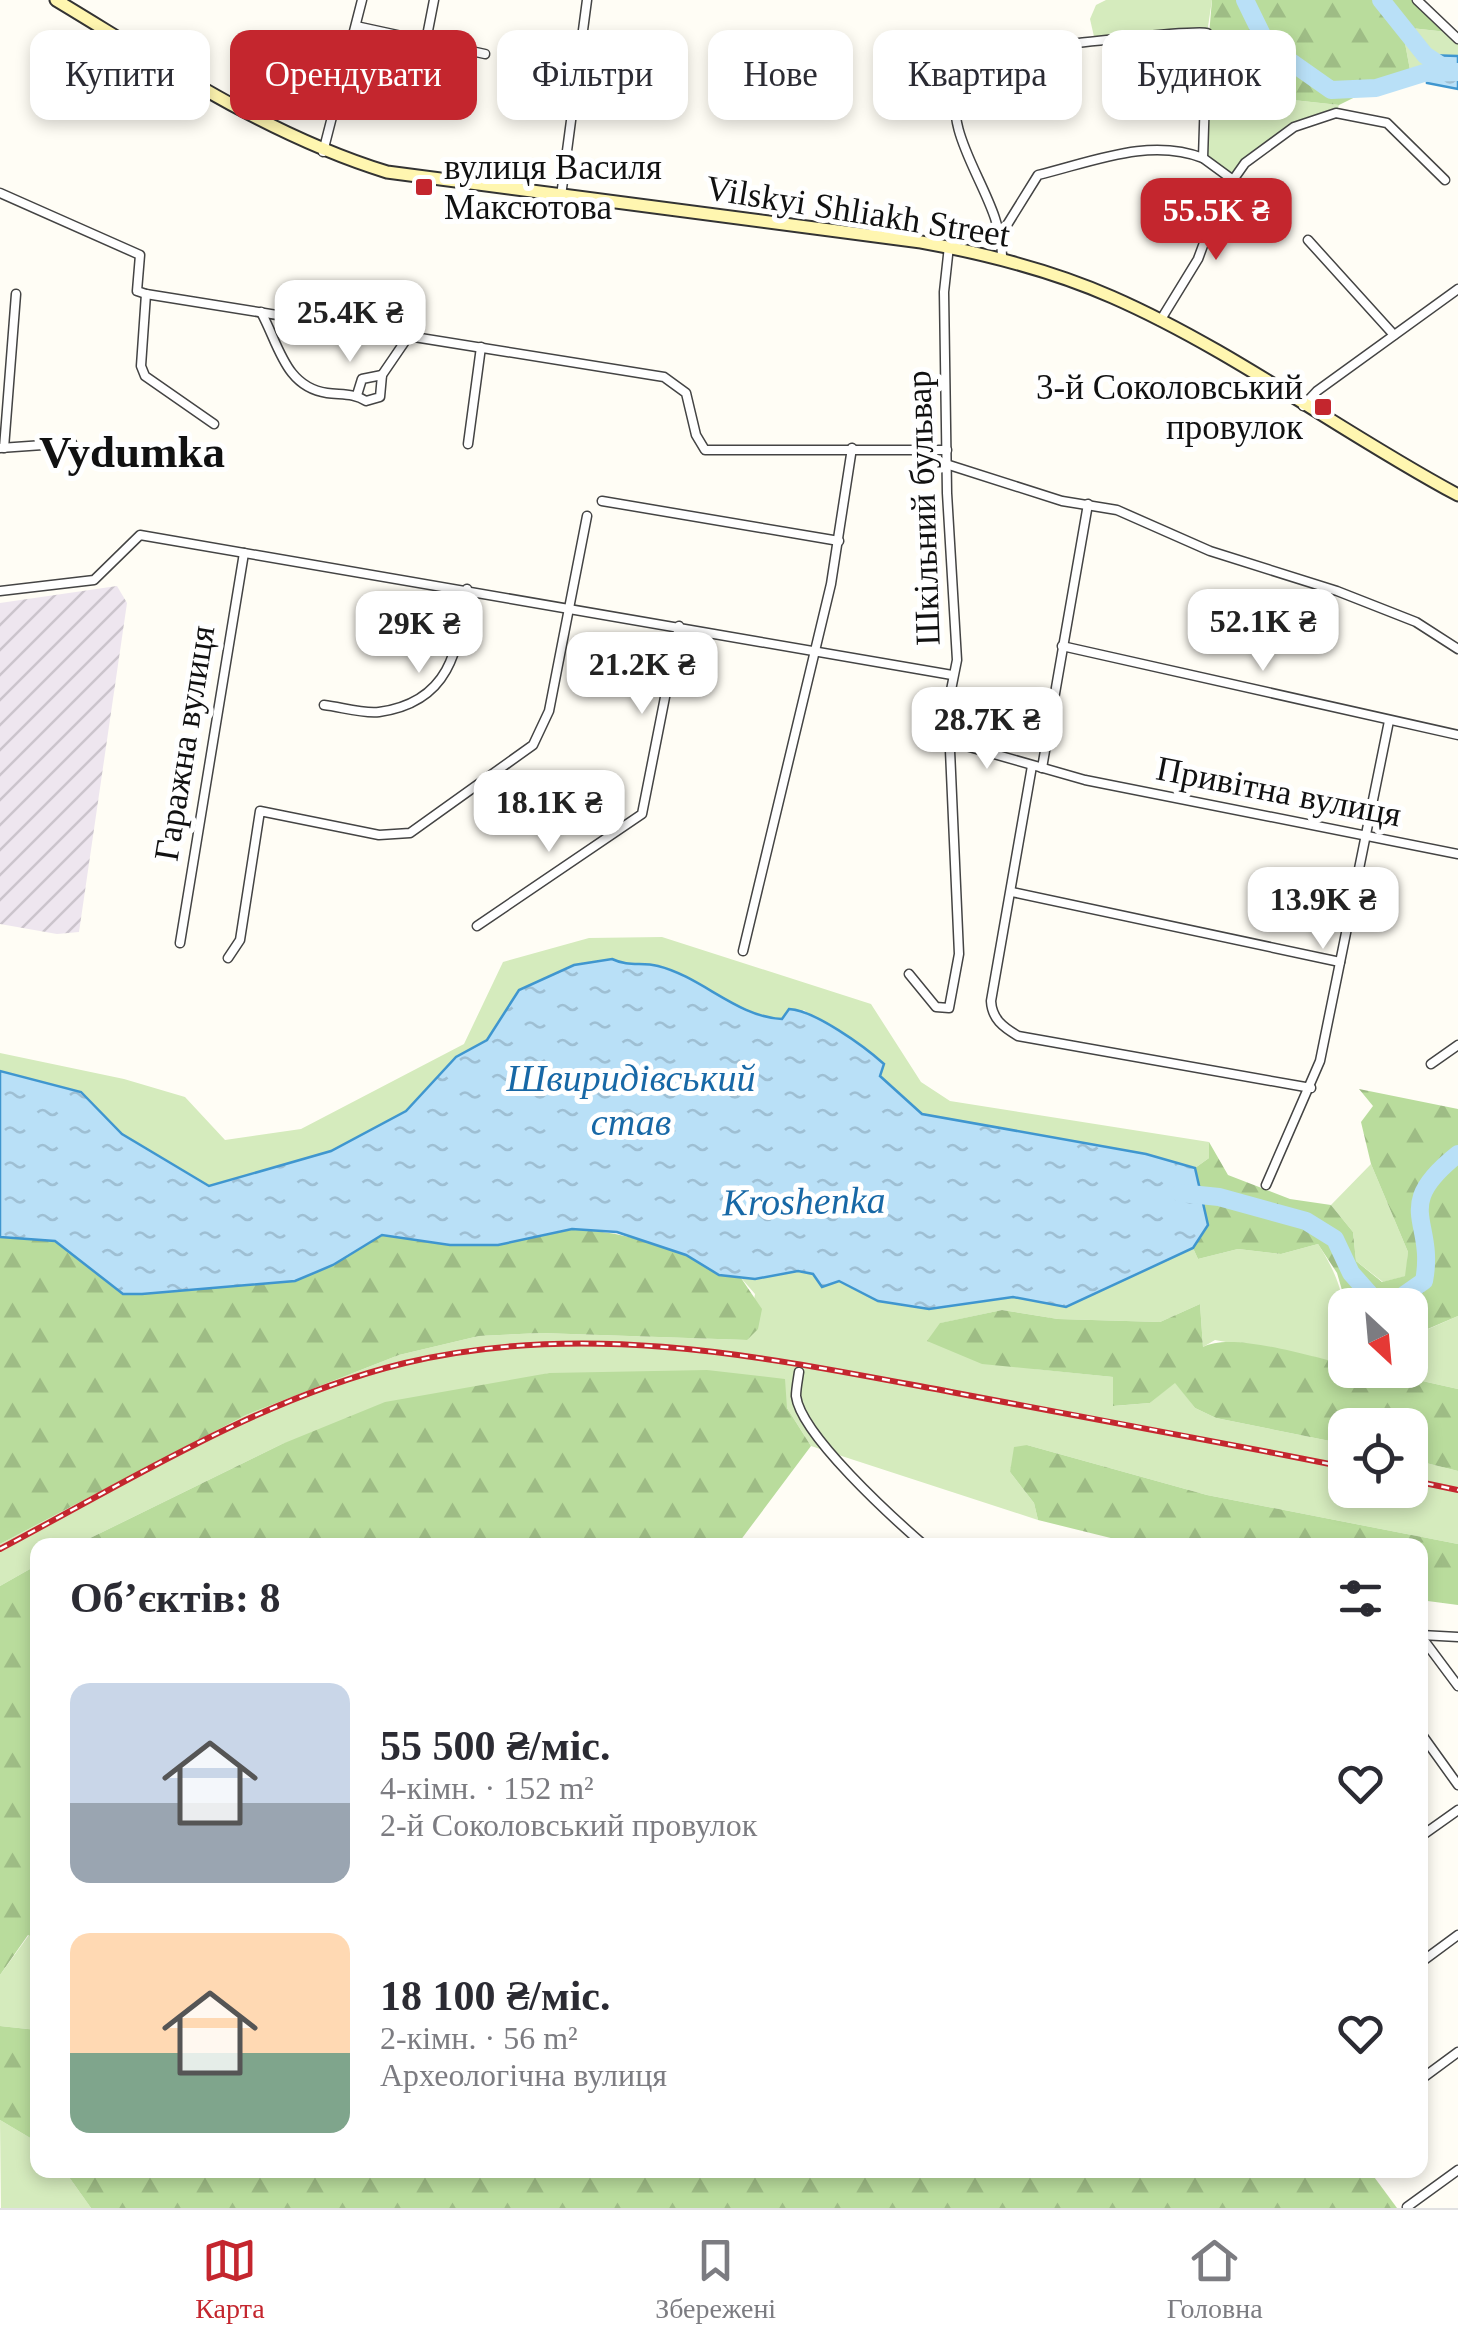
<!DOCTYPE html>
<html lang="uk">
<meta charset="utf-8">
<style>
body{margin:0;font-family:"Times New Roman",serif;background:#f7f7f7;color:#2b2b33;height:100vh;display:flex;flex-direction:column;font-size:38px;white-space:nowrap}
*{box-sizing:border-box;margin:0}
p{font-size:32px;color:#7c7c81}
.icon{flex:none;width:55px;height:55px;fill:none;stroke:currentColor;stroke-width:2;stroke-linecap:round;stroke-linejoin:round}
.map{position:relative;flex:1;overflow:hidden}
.side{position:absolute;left:30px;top:1538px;width:1398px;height:640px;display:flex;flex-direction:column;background:#fff;border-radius:20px;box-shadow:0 5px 15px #0003}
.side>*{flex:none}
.banner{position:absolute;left:30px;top:30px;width:1400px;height:90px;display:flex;gap:20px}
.needle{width:65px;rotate:154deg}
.fabs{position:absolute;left:1328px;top:1288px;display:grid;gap:20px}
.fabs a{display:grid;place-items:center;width:100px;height:100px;border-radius:20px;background:#fff;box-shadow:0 5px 15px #0003;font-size:50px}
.price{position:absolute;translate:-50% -85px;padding:0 22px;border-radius:20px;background:#fff;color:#222;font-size:32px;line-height:65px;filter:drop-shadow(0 2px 5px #0008)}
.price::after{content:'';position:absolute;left:50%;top:60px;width:30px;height:22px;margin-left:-15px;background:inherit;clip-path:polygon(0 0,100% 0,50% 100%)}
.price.on{background:#c4262e;color:#fff}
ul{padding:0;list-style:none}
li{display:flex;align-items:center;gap:30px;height:250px;padding:0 40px}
li span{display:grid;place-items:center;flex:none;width:280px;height:200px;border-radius:20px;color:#555}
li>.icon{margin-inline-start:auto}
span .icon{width:120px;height:120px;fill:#fffc;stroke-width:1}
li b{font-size:42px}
h2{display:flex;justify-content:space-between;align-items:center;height:120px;padding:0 40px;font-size:42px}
.chip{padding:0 35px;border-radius:20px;background:#fff;box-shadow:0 5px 15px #0003;font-size:35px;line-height:90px}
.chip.on{background:#c4262e;color:#fff}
.tab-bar{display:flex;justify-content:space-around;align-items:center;height:140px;border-top:2px solid #e1e1e2;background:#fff;font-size:28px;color:#7c7c81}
.tab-bar a{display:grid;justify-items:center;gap:5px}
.tab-bar .on{color:#c4262e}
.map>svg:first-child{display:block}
.industrial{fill:url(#industrial-furrows)}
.grass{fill:#d5ebbd}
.forest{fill:url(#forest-firs)}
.water{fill:url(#water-ripples);stroke:#3f96cf;stroke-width:2.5}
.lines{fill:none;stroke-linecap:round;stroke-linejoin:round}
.river{stroke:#b9e0f7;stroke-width:18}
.street-casing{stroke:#444;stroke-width:11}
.secondary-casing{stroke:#333;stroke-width:15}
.street{stroke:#fff;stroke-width:8}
.secondary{stroke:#fff6b0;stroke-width:11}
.rail-casing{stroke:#c4262e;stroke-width:6}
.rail{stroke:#fff;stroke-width:2.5;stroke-dasharray:8;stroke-linecap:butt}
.poi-dot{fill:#c4262e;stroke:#fff;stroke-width:4}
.labels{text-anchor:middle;stroke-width:10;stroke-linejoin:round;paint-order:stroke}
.poi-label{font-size:35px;fill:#111;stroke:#fff;text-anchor:start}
.street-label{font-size:35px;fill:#111;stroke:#fff}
.water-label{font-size:38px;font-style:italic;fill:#1768a6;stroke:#fff}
.district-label{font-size:45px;font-weight:bold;fill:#111;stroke:#fff}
</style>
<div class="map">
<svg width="1458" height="2208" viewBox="0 0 1458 2208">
<defs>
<pattern id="industrial-furrows" width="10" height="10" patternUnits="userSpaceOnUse" patternTransform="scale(2.5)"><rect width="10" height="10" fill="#eee6ef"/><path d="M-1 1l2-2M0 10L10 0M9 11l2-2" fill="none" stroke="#cbc4cc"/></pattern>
<pattern id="forest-firs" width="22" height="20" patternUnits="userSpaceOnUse" patternTransform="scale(2.5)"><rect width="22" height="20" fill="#b9dc9c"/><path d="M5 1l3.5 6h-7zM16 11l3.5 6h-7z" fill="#9ebc85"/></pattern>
<pattern id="water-ripples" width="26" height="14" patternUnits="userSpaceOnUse" patternTransform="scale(2.5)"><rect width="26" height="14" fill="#b9e0f7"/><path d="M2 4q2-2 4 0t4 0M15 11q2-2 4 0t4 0" fill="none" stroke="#9ebfd3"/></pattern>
</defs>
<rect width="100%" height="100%" fill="#fffdf5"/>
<path class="industrial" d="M117 586 127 603 79 932 57 934 0 924V603Z"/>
<g class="grass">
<path d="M1106 0H1212L1207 33 1095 41 1090 19 1096 5Z"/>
<path d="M1402 27 1447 32 1458 46V72L1424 73 1376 88 1410 70Z"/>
<path d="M1206 70 1293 100 1339 105 1336 113C1296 127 1259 144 1233 180L1203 158Z"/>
<path d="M662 937 871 1004 921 1082 950 1101 1209 1142V1158L1195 1168 1146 1154 921 1114 804 1010C791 1016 781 1021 766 1019 736 1014 694 975 658 966 641 962 629 967 612 959L519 990 487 1040 456 1057 406 1111 331 1151 208 1186 122 1134 81 1092 0 1071V1053L124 1079 185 1097 225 1140 301 1129 464 1044 503 962 589 938Z"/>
<path d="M1371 1164 1408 1252 1406 1276 1383 1282 1356 1261 1353 1232 1331 1205Z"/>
<path d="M1318 1244C1348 1291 1345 1310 1345 1364L1215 1340 1203 1347 1200 1304 1160 1322 1058 1319 1002 1310 941 1323 1035 1369 1113 1377 1114 1406 1150 1403 1175 1382 1195 1408 1216 1418 1345 1444V1490H1410V1459L1458 1471V1544L1207 1495 1027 1445 1010 1472 1034 1503 1038 1520 811 1446 787 1408 625 1374 549 1373 282 1444 76 1545H38L37 1565 0 1586V1544L246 1415 399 1355 479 1336 541 1333 747 1340 755 1294 741 1278 798 1271 839 1281 878 1301 929 1309 1013 1297 1066 1307 1193 1248 1198 1259 1238 1249 1281 1254Z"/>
<path d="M1458 1316V1389L1373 1370H1410V1332L1417 1334Z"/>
<path d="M29 1935 37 1939V2030L0 2026V1975Z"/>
<path d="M0 2120 37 2142 38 2170H64L91 2208H1Z"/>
</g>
<g class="forest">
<path d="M1212 0H1417L1458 39V46L1447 32 1402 27 1410 70 1339 105 1293 100 1206 70Z"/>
<path d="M1359 1089 1458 1109V1316L1416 1334 1410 1332V1305L1346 1304 1337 1273 1318 1244 1281 1254 1238 1249 1198 1259 1193 1248 1208 1225 1195 1168 1209 1158V1142L1228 1175 1290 1199 1331 1205 1353 1232 1356 1261 1382 1282 1405 1276 1408 1252 1371 1164 1361 1122 1373 1106Z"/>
<path d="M572 1229C611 1231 645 1239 682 1254 703 1262 716 1275 741 1278L762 1309 758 1329 747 1340 541 1333 479 1336 399 1355 246 1415 0 1544V1237L55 1241 122 1294H142L295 1281 333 1265 382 1235 450 1245H498Z"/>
<path d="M1200 1304 1203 1347C1231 1331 1311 1357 1345 1364V1370H1373L1458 1389V1471L1410 1459V1425H1345V1444L1216 1418 1195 1408 1175 1383 1150 1403 1113 1406V1377L982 1364 927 1341 940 1323 1002 1310 1058 1319 1160 1322Z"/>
<path d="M707 1370 785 1379 787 1408 811 1446 737 1545H76L282 1444 385 1402 549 1373Z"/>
<path d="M1027 1445 1207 1495 1458 1544V1605L1420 1600V1545H1139L1038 1520 1034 1503 1010 1472 1014 1447Z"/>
<path d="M37 1565V1939L28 1935 0 1975V1586Z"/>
<path d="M0 2026 37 2030V2142L0 2120Z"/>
<path d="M64 2170H1369L1397 2208H91Z"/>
</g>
<g class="water">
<path d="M1425 55 1458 56V89L1427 83Z"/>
<path d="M612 959C629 967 641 962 658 966 702 977 737 1017 782 1019L789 1009C814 1010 864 1046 884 1064L880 1076 922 1114 1146 1154 1195 1168 1208 1225 1193 1248 1066 1307 1013 1297 929 1309 878 1301 839 1281 822 1287 813 1274 798 1271 755 1279 719 1275 686 1255 617 1232 572 1229 498 1245H450L382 1235 333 1265 295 1281 142 1294H123L55 1241 0 1237V1071L81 1092 122 1134 209 1186 331 1151 406 1111 456 1057 487 1040 519 990 574 965Z"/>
</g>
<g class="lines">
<g class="river">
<path d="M1245 0 1267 45 1331 90 1376 88 1424 73 1458 72"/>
<path d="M1381 0 1425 55 1443 67"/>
<path d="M1180 1193 1219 1197 1306 1221 1335 1239 1351 1273 1374 1299 1394 1302 1424 1281C1436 1219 1390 1208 1458 1154"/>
</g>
<defs>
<g id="street">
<path d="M1417 0 1458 39"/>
<path d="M356 26 485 54"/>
<path d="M426 41 434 0"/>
<path d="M323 152 362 0"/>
<path d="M0 193 140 255 137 291 146 294 664 377 686 393 696 435 705 450H947"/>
<path d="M561 196 587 0"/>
<path d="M1002 233 1038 175C1092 162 1149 137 1203 158"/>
<path d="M1308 240 1394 335"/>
<path d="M1002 258C1003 196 940 141 958 80 986 75 1003 62 1029 51 1042 45 1196 30 1207 33L1203 158 1233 180"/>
<path d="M146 294 141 366 145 376 214 424"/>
<path d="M261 312C279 345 285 387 327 393 341 395 354 393 366 401L380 397 382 375 410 334"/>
<path d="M1160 321 1198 259 1221 197 1245 163 1294 127 1336 113 1387 123 1445 180"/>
<path d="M357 395 362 379 382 375"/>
<path d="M1303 406 1317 391 1458 289"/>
<path d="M468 444 481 347"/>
<path d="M0 448 72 443"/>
<path d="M4 448 16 294"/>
<path d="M949 465 1062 501 1117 510 1210 551 1337 591 1416 622 1458 649"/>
<path d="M602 501 839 541"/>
<path d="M0 591 94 580 140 535 952 675"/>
<path d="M1062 646 1458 735"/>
<path d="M324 705C341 707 363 714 379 712 451 702 458 649 467 589"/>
<path d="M952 742 1085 780 1458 854"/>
<path d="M1032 766 991 1001C992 1019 1003 1027 1018 1036L1311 1088"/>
<path d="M1042 768 1088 504"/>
<path d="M1012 892 1340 962"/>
<path d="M477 926 642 814 679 626"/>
<path d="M180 943 244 553"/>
<path d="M743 951 831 584 852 448"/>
<path d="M228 958 240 940 260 811 379 835 410 833 533 745 549 711 587 516"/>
<path d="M909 974 936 1007 949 1008 959 954 948 705 957 660 947 493 944 292 949 246"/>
<path d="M1431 1064 1458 1045"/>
<path d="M1266 1185 1320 1061 1389 721"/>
<path d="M799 1372C798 1379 796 1389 796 1396 801 1435 893 1518 924 1545"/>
<path d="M1420 1635 1458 1686"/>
<path d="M1421 1635 1458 1637"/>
<path d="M1420 1732 1458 1785"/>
<path d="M1420 1837 1458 1810"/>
<path d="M1420 1963 1458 1935"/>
<path d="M1420 2080 1458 2052"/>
<path d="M1407 2207 1458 2170"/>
</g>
<path id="secondary" d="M56 0C164 65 267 135 387 172L921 242C987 254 1051 270 1112 297 1233 350 1342 433 1458 495"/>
</defs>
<use href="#street" class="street-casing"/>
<use href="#secondary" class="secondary-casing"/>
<use href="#street" class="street"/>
<use href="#secondary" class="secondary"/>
<defs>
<g id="rail">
<path d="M1410 1480 1458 1490"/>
<path d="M0 1549C130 1480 261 1398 405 1363 589 1319 769 1358 951 1392 1083 1416 1214 1441 1345 1467"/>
</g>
</defs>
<use href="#rail" class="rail-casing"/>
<use href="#rail" class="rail"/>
</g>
<g class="poi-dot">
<rect x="414" y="177" width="20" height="20" rx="5"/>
<rect x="1313" y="397" width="20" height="20" rx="5"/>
</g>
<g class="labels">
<g class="poi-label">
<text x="444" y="179">вулиця Василя<tspan x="444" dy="40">Максютова</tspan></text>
<text x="1303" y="399" text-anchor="end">3-й Соколовський<tspan x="1303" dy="40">провулок</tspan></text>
</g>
<g class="street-label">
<text transform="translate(858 211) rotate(9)" y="12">Vilskyi Shliakh Street</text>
<text transform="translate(923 508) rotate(-92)" y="12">Шкільний бульвар</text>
<text transform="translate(184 743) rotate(-81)" y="12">Гаражна вулиця</text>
<text transform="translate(1279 791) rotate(11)" y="12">Привітна вулиця</text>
</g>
<g class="water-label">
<text x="631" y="1091">Швиридівський<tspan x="631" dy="44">став</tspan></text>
<text transform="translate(804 1201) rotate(-1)" y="13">Kroshenka</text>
</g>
<g class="district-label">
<text x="132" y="467">Vydumka</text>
</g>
</g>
</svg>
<div class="fabs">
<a><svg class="needle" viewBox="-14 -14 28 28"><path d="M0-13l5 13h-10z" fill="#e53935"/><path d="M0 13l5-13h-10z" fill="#7c7c81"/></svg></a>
<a><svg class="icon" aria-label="locate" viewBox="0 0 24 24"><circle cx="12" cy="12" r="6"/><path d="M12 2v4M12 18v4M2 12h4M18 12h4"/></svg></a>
</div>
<b class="price on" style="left:1216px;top:263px">55.5K ₴</b>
<b class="price" style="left:350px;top:365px">25.4K ₴</b>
<b class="price" style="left:1263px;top:674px">52.1K ₴</b>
<b class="price" style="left:419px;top:676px">29K ₴</b>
<b class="price" style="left:642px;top:717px">21.2K ₴</b>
<b class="price" style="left:987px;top:772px">28.7K ₴</b>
<b class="price" style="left:549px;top:855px">18.1K ₴</b>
<b class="price" style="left:1323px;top:952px">13.9K ₴</b>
<div class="banner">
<a class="chip">Купити</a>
<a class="chip on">Орендувати</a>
<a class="chip">Фільтри</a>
<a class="chip">Нове</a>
<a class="chip">Квартира</a>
<a class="chip">Будинок</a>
</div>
<section class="side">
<h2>Об’єктів: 8<svg class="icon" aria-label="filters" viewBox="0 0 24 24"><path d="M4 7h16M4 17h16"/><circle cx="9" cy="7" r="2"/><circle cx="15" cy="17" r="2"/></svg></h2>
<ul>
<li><span style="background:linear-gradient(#c9d6e8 60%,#9aa5b1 0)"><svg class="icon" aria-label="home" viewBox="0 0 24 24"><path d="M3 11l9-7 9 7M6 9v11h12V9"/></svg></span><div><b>55 500 ₴/міс.</b><p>4-кімн. · 152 m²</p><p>2-й Соколовський провулок</p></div><svg class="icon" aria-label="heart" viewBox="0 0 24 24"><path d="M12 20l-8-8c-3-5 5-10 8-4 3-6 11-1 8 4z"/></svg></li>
<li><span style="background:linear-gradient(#ffd9b3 60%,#7fa58c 0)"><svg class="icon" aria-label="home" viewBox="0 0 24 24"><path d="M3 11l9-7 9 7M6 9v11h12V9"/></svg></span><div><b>18 100 ₴/міс.</b><p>2-кімн. · 56 m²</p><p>Археологічна вулиця</p></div><svg class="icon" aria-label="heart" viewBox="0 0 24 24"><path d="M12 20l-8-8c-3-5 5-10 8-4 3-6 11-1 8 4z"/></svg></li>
</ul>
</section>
</div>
<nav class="tab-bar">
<a class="on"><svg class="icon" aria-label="map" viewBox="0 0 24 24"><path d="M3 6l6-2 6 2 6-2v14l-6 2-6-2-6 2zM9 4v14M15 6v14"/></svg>Карта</a>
<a><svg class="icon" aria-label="saved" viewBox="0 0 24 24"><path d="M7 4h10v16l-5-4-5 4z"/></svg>Збережені</a>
<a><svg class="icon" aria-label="home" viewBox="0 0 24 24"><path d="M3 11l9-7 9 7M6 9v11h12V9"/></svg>Головна</a>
</nav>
